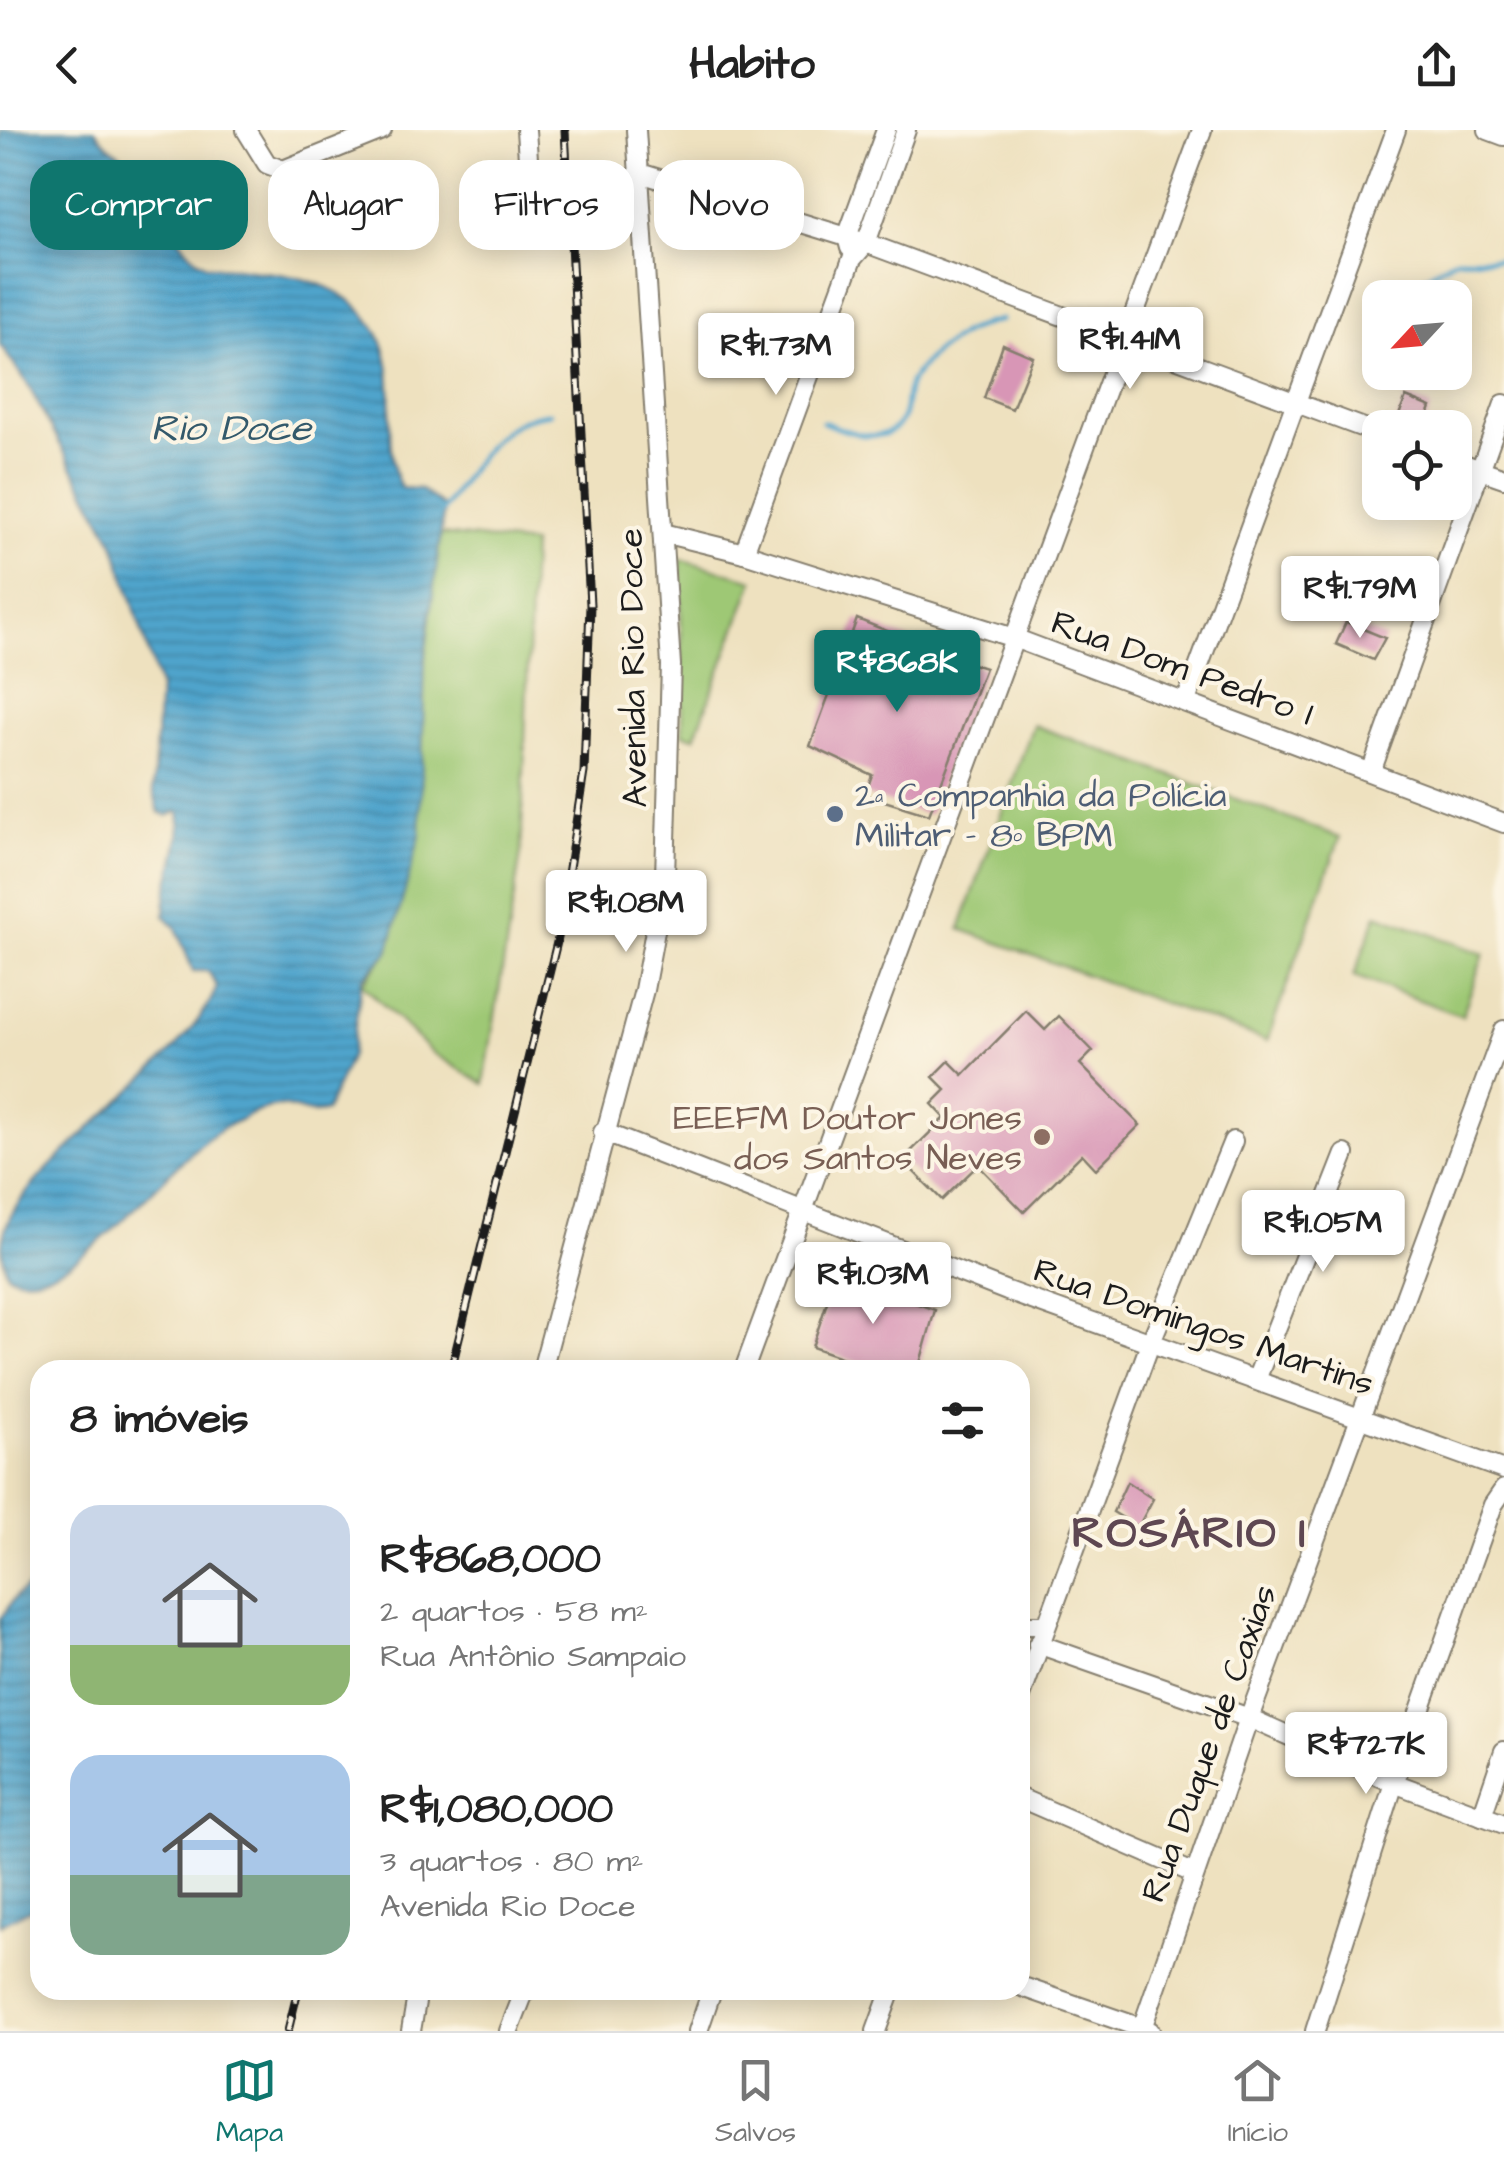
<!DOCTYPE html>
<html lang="pt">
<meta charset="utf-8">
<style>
body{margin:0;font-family:"Architects Daughter",sans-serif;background:#f6f6f6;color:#222;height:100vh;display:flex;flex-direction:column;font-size:38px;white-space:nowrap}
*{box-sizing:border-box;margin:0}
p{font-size:32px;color:#767676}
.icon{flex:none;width:55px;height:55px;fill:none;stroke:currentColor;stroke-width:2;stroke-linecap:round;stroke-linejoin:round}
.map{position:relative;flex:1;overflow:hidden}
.drawer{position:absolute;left:30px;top:1230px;width:1000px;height:640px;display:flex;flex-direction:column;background:#fff;border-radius:30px;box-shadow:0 5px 25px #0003}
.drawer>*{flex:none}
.guide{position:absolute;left:30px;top:30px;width:1000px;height:90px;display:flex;gap:20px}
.needle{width:65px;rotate:244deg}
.fabs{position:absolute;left:1362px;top:150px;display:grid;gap:20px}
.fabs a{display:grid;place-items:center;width:110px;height:110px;border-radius:20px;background:#fff;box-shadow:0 5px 25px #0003;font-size:50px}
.price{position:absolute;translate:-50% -85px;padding:0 22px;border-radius:10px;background:#fff;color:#222;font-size:32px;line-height:65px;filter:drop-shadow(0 2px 5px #0008)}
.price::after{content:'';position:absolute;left:50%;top:60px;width:30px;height:22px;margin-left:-15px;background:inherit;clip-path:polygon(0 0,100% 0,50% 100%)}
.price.active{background:#0f766e;color:#fff}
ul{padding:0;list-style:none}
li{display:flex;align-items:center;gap:30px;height:250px;padding:0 40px}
li span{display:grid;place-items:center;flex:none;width:280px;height:200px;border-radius:30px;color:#555}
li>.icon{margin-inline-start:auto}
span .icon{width:120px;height:120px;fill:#fffc;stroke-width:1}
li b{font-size:42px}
h2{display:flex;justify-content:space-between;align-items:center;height:120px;padding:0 40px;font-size:42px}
.chip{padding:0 35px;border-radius:30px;background:#fff;box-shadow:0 5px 25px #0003;font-size:35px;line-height:90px}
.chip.active{background:#0f766e;color:#fff}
header{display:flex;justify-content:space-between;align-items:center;height:130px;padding:0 40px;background:#fff;font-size:45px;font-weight:800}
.menu{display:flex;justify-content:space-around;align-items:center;height:140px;border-top:2px solid #e0e0e0;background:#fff;font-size:28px;color:#767676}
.menu a{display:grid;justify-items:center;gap:5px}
.menu .active{color:#0f766e}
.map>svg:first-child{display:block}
.green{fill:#9ec875;stroke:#5d7248;stroke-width:2.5}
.water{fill:url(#water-rules);stroke:#366074;stroke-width:2.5}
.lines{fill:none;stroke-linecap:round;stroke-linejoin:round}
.stream{stroke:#50a4cc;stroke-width:5}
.building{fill:#d896b6}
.minor-casing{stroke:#857e6e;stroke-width:22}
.minor{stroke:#fff;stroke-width:18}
.rail-casing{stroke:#1c1c1c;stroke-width:9}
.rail{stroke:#fcf5e5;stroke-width:5;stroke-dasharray:15;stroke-linecap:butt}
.service-dot{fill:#5c6f8a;stroke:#fcf5e5;stroke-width:4}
.education-dot{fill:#8d6e63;stroke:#fcf5e5;stroke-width:4}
.labels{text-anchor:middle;stroke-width:8;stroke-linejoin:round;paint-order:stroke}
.street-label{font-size:35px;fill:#1c1c1c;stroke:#fcf5e5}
.service-label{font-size:35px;fill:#4e5e75;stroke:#fcf5e5;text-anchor:start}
.education-label{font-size:35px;fill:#785e54;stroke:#fcf5e5;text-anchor:end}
.water-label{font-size:38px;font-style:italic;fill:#33596b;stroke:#fcf5e5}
.district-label{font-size:45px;font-weight:bold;letter-spacing:2.5px;fill:#5e4752;stroke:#fcf5e5}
</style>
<header><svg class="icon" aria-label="back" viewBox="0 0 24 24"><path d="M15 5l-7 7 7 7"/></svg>Habito<svg class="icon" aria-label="share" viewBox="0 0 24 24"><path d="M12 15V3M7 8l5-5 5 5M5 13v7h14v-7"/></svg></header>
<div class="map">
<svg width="1504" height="1901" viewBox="0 0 1504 1901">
<defs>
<pattern id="water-rules" width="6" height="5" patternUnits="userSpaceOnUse" patternTransform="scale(2.5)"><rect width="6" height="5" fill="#50a4cc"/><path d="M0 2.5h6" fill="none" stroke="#4285a5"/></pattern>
</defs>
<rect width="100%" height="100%" fill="#fcf5e5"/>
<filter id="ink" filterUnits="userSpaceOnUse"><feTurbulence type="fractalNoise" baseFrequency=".01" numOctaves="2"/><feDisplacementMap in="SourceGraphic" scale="20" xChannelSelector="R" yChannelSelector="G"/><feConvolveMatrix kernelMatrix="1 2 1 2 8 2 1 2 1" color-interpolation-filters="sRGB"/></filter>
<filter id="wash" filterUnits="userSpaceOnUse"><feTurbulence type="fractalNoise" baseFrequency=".0048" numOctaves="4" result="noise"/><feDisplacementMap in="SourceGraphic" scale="40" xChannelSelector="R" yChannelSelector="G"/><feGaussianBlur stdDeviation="2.25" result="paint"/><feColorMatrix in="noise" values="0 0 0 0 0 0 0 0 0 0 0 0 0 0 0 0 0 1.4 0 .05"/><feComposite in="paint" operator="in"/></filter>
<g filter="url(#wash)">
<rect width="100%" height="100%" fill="#eee1bf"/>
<g class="green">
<path d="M440 404 532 414 521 723 484 954 431 922 362 854 388 822Z"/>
<path d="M680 429 754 450 695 607 683 604Z"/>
<path d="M1033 595 1340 707 1267 911 960 799Z"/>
<path d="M1377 784 1484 824 1462 886 1354 846Z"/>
</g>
<g class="water">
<path d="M0 0H95C109 22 135 31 150 52 168 77 174 118 205 134 213 138 227 137 236 138 286 145 342 148 373 195 407 245 376 306 401 358L420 359 444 377 425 528 420 706 388 822 362 849 351 925 326 981C310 987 298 978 282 976 266 975 239 990 225 997 170 1026 69 1178 7 1144 5 1135 1 1123 2 1114 6 1041 189 938 217 856L208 841H193L176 798 165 786C164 750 184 717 179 681L167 686 159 682 153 660 159 557 114 413 25 250 0 215Z"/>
<path d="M40 1448V1774L0 1795V1489L16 1466Z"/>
</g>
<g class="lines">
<g class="stream">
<path d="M1413 154 1456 128 1504 129"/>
<path d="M823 292C845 301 886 319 902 289 908 277 904 263 911 251 930 221 967 196 1001 190"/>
<path d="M440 384C471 343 493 288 550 283"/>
</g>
</g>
<g id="blocks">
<g class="building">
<path d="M1003 214 1033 227 1012 279 984 268Z"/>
<path d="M1406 267 1431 277 1424 298H1394Z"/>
<path d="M857 489 910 510 909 514 985 538 929 685 865 665 872 645 810 616Z"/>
<path d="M1346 492 1385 508 1373 530 1336 514Z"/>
<path d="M1026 881 1045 900 1059 886 1093 921 1080 934 1140 995 1096 1039 1082 1024 1024 1082 978 1035 942 1070 902 1030 945 988 932 974 946 960 933 947 949 931 963 945Z"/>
<path d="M836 1145 935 1180 918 1240H878L812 1217Z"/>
<path d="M1127 1352 1153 1369 1138 1397 1113 1382Z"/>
</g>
</g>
</g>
<g filter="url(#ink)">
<use href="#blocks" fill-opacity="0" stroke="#857e6e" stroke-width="2.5"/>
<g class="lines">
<defs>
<g id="minor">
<path d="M246 0 267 34 283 40 382 0"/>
<path d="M526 0 533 100"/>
<path d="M1488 0 1504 6"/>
<path d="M640 43 866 113 1380 304"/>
<path d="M850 118 847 107 886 0"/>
<path d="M1455 331 1504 348"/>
<path d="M663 403 744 423 1014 508 1504 693"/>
<path d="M744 423 852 129 866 113 906 0"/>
<path d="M1186 571 1396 0"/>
<path d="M1371 642 1504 274"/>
<path d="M603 1002 1007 1161 1504 1340"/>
<path d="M542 1240 644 860 665 747 671 535 636 0"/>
<path d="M744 1240 1202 0"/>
<path d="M1256 1250 1345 1024"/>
<path d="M1020 1495H1046"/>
<path d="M1038 1514 1249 1588 1394 1653 1504 1694"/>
<path d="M1020 1569 1150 1214 1233 1011"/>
<path d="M1020 1668 1193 1743"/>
<path d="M1482 1686 1504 1621"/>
<path d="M1020 1856 1150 1901"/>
<path d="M411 1901 418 1860"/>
<path d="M509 1901 525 1860"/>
<path d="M698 1901 712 1860"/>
<path d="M876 1901 891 1860"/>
<path d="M1141 1901 1249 1588 1504 900"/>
<path d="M1315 1901 1394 1653 1493 1375 1504 1359"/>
</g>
</defs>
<use href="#minor" class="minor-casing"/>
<use href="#minor" class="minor"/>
<defs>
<g id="rail">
<path d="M451 1240 558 808 584 642 590 475 565 0"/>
<path d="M288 1901 298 1860"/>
</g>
</defs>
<use href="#rail" class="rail-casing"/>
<use href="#rail" class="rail"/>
</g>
</g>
<circle class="service-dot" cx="835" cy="684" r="10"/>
<circle class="education-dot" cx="1042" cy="1007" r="10"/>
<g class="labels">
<g class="street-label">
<text transform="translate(1183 537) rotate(20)" y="12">Rua Dom Pedro I</text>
<text transform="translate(632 538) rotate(-91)" y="12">Avenida Rio Doce</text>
<text transform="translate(1204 1196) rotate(19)" y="12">Rua Domingos Martins</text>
<text transform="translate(1208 1613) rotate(-70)" y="12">Rua Duque de Caxias</text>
</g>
<g class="service-label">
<text x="855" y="676">2ª Companhia da Polícia<tspan x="855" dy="40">Militar - 8º BPM</tspan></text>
</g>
<g class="education-label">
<text x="1022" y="999">EEEFM Doutor Jones<tspan x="1022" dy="40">dos Santos Neves</tspan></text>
</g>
<g class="water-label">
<text x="231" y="310">Rio Doce</text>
</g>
<g class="district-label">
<text x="1190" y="1417">ROSÁRIO I</text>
</g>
</g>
</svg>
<div class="fabs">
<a><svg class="needle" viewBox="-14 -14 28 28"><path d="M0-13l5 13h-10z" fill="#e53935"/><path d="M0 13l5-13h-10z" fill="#767676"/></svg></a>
<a><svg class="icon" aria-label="locate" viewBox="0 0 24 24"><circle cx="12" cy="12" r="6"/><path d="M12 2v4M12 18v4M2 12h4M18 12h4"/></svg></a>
</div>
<b class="price" style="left:1130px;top:262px">R$1.41M</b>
<b class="price" style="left:776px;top:268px">R$1.73M</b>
<b class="price" style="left:1360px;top:511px">R$1.79M</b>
<b class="price active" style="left:897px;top:585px">R$868K</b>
<b class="price" style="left:626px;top:825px">R$1.08M</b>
<b class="price" style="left:1323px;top:1145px">R$1.05M</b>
<b class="price" style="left:873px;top:1197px">R$1.03M</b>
<b class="price" style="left:1366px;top:1667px">R$727K</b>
<div class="guide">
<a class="chip active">Comprar</a>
<a class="chip">Alugar</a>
<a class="chip">Filtros</a>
<a class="chip">Novo</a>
</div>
<section class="drawer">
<h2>8 imóveis<svg class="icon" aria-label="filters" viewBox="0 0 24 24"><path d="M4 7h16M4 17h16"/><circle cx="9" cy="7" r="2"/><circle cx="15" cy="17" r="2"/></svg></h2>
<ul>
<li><span style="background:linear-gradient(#c9d6e8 70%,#8fb573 0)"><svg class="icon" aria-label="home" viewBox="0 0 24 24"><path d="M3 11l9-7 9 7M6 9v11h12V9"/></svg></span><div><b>R$868,000</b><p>2 quartos · 58 m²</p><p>Rua Antônio Sampaio</p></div></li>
<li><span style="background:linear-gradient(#a9c7e8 60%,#7fa58c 0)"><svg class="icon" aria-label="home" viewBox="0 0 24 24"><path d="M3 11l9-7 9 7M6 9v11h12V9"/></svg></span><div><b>R$1,080,000</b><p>3 quartos · 80 m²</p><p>Avenida Rio Doce</p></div></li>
</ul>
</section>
</div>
<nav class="menu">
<a class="active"><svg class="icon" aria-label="map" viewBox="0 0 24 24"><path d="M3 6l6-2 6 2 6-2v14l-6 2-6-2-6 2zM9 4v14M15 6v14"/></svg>Mapa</a>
<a><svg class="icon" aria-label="saved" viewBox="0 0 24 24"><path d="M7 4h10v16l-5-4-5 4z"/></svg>Salvos</a>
<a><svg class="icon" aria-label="home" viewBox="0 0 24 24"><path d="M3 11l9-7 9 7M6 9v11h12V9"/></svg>Início</a>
</nav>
